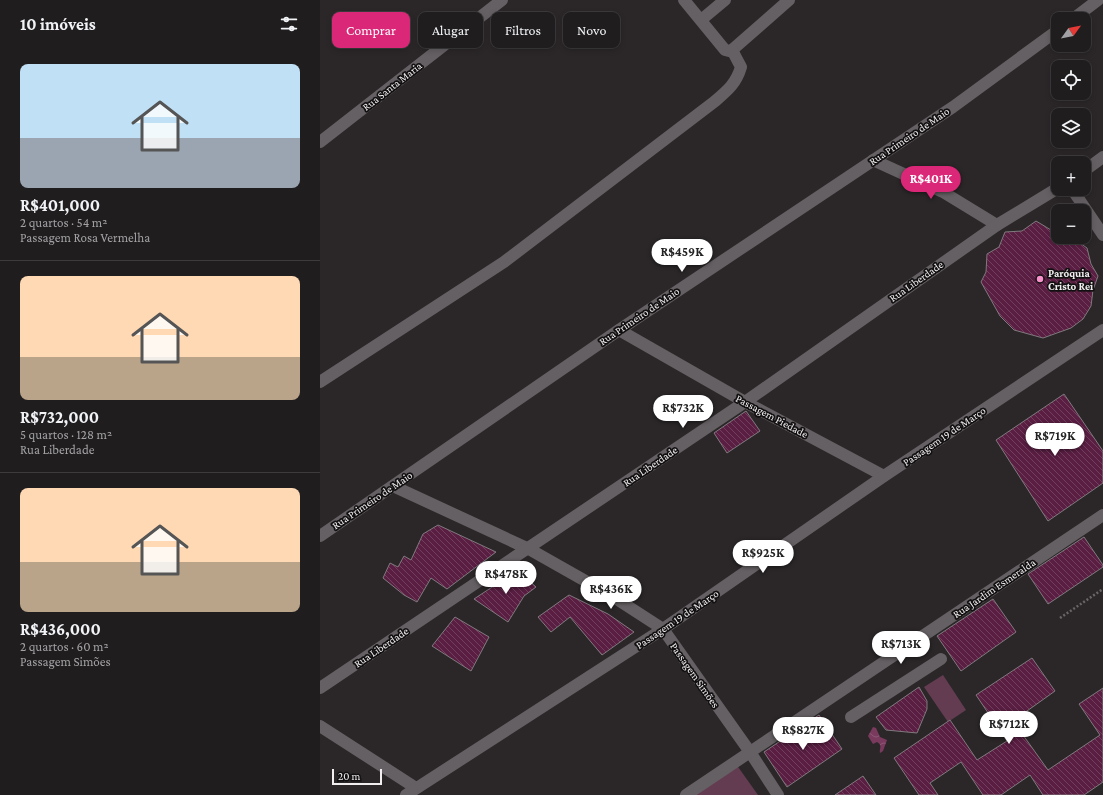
<!DOCTYPE html>
<html lang="pt">
<meta charset="utf-8">
<style>
body{margin:0;font-family:"Crimson Pro",serif;background:#2d2a2c;color:#f1f3f6;height:100vh;display:flex;flex-direction:column;font-size:15px;white-space:nowrap}
*{box-sizing:border-box;margin:0}
p{font-size:13px;color:#a2a2a4}
.icon{flex:none;width:22px;height:22px;fill:none;stroke:currentColor;stroke-width:2;stroke-linecap:round;stroke-linejoin:round}
.map{position:relative;flex:1;overflow:hidden}
.side{display:flex;flex-direction:column;background:#201d1f;width:320px}
.side>*{flex:none}
.top-card{position:absolute;left:12px;top:12px;width:380px;height:36px;display:flex;gap:8px}
.needle{width:26px;rotate:57deg}
.tools{position:absolute;left:731px;top:12px;display:grid;gap:8px}
.tools a{display:grid;place-items:center;width:40px;height:40px;border-radius:8px;background:#201d1f;box-shadow:0 2px 6px #0003,0 0 0 1px #3d3b3d;font-size:20px}
.scale{position:absolute;left:12px;bottom:10px;width:50px;box-sizing:border-box;padding-left:4px;border:2px solid #f1eeef;border-top:0;font-size:11px;line-height:14px;white-space:nowrap;color:#f1eeef;-webkit-text-stroke:3px #121011;paint-order:stroke}
.price{position:absolute;translate:-50% -34px;padding:0 9px;border-radius:14px;background:#fff;color:#222;font-size:13px;line-height:26px;filter:drop-shadow(0 1px 2px #0008)}
.price::after{content:'';position:absolute;left:50%;top:24px;width:12px;height:9px;margin-left:-6px;background:inherit;clip-path:polygon(0 0,100% 0,50% 100%)}
.price.selected{background:#db2777;color:#fff}
ul{padding:0;list-style:none}
li{display:grid;align-content:center;gap:8px;height:212px;padding:0 20px}
li+li{border-top:1px solid #3d3b3d}
li span{display:grid;place-items:center;height:124px;border-radius:8px;color:#555}
li>.icon{margin-inline-start:auto}
span .icon{width:72px;height:72px;fill:#fffc;stroke-width:1}
li b{font-size:17px}
h2{display:flex;justify-content:space-between;align-items:center;height:48px;padding:0 20px;font-size:17px}
.tag{padding:0 14px;border-radius:8px;background:#201d1f;box-shadow:0 2px 6px #0003,0 0 0 1px #3d3b3d;font-size:14px;line-height:36px}
.tag.selected{background:#db2777;color:#fff}
main{display:flex;flex:1;min-height:0}
.map>svg:first-child{display:block}
.green{fill:#633c51}
.water{fill:url(#water-waves)}
.building{fill:url(#building-back-hatch);stroke:#7f7a7d}
.lines{fill:none;stroke-linecap:round;stroke-linejoin:round}
.path{stroke:#6a6668;stroke-width:2.5;stroke-dasharray:2 2;stroke-linecap:butt}
.minor{stroke:#656063;stroke-width:12}
.poi-dot{fill:#f890cb;stroke:#121011;stroke-width:1.5}
.labels{text-anchor:middle;stroke-width:3.5;stroke-linejoin:round;paint-order:stroke}
.street-label{font-size:11px;fill:#f1eeef;stroke:#121011}
.poi-label{font-size:11px;font-weight:bold;fill:#f1eeef;stroke:#121011;text-anchor:start}
</style>
<main>
<section class="side">
<h2>10 imóveis<svg class="icon" aria-label="filters" viewBox="0 0 24 24"><path d="M4 7h16M4 17h16"/><circle cx="9" cy="7" r="2"/><circle cx="15" cy="17" r="2"/></svg></h2>
<ul>
<li><span style="background:linear-gradient(#bfe0f5 60%,#9aa5b1 0)"><svg class="icon" aria-label="home" viewBox="0 0 24 24"><path d="M3 11l9-7 9 7M6 9v11h12V9"/></svg></span><div><b>R$401,000</b><p>2 quartos · 54 m²</p><p>Passagem Rosa Vermelha</p></div></li>
<li><span style="background:linear-gradient(#ffd9b3 65%,#b9a48a 0)"><svg class="icon" aria-label="home" viewBox="0 0 24 24"><path d="M3 11l9-7 9 7M6 9v11h12V9"/></svg></span><div><b>R$732,000</b><p>5 quartos · 128 m²</p><p>Rua Liberdade</p></div></li>
<li><span style="background:linear-gradient(#ffd9b3 60%,#b9a48a 0)"><svg class="icon" aria-label="home" viewBox="0 0 24 24"><path d="M3 11l9-7 9 7M6 9v11h12V9"/></svg></span><div><b>R$436,000</b><p>2 quartos · 60 m²</p><p>Passagem Simões</p></div></li>
</ul>
</section>
<div class="map">
<svg width="783" height="795" viewBox="0 0 783 795">
<defs>
<pattern id="water-waves" width="16" height="10" patternUnits="userSpaceOnUse"><rect width="16" height="10" fill="#793a5e"/><path d="M0 5q4-4 8 0t8 0" fill="none" stroke="#8c5775"/></pattern>
<pattern id="building-back-hatch" width="6" height="6" patternUnits="userSpaceOnUse"><rect width="6" height="6" fill="#5a1e43"/><path d="M-1 5l2 2M0 0l6 6M5-1l2 2" fill="none" stroke="#723f5e"/></pattern>
</defs>
<rect width="100%" height="100%" fill="#2b2729"/>
<g class="green">
<path d="M623 675 646 710 628 722 604 687Z"/>
<path d="M416 764 438 795H376Z"/>
</g>
<path class="water" d="M553 727 556 728 560 737 567 740 563 751 560 753C559 749 563 745 557 742L553 744 548 736Z"/>
<g class="building">
<path d="M716 221 731 230 738 229V237H753L757 241 767 248 771 264 778 276 773 290 771 306 763 319 751 328 723 338 694 330 680 316 661 282 666 272 667 254 679 247 685 232 702 231Z"/>
<path d="M744 394 783 451V483L728 521 676 440Z"/>
<path d="M426 411 440 431 407 453 394 433Z"/>
<path d="M118 525 176 552 127 589 111 578 97 602 84 595 63 578 70 563 78 567 84 556 91 560 103 534Z"/>
<path d="M764 537 783 565V567L728 604 708 574Z"/>
<path d="M198 570 216 587 204 596 188 622 154 599Z"/>
<path d="M249 595 288 614 314 632 282 655 250 617 231 632 218 617Z"/>
<path d="M673 599 696 632 641 671 617 636Z"/>
<path d="M135 617 169 637 151 671 112 646Z"/>
<path d="M712 658 735 691 693 721 728 770 780 735 759 704 783 688V782L764 795H723L710 775 681 795H663L641 762 610 783 618 795H599L574 758 630 720 657 760 687 741 656 695Z"/>
<path d="M599 687 607 701V709L597 733 566 730 556 717Z"/>
<path d="M499 715 522 749 467 787 444 752Z"/>
<path d="M543 776 556 795H515Z"/>
</g>
<g class="lines">
<path class="path" d="M740 618 783 589"/>
<g class="minor">
<path d="M364 0 405 50 409 51 412 50 469 0"/>
<path d="M753 19 778 0"/>
<path d="M381 20 405 0"/>
<path d="M0 142 182 0"/>
<path d="M553 160 623 192 677 225"/>
<path d="M764 171 783 157"/>
<path d="M752 189 783 235"/>
<path d="M299 330 425 402 564 476"/>
<path d="M0 382 184 262 394 102C407 91 416 84 421 67L412 50"/>
<path d="M73 486 209 549 292 596 343 629 430 752 458 795"/>
<path d="M0 536 299 330 633 107 738 30"/>
<path d="M0 688 425 402 677 225 738 188"/>
<path d="M531 717 621 659"/>
<path d="M0 726 96 788"/>
<path d="M86 795 343 629 564 476 783 330"/>
<path d="M366 795 783 515"/>
</g>
</g>
<circle class="poi-dot" cx="720" cy="279" r="4"/>
<g class="labels">
<g class="street-label">
<text transform="translate(72 86) rotate(-38)" y="4">Rua Santa Maria</text>
<text transform="translate(589 136) rotate(-34)" y="4">Rua Primeiro de Maio</text>
<text transform="translate(596 281) rotate(-35)" y="4">Rua Liberdade</text>
<text transform="translate(319 316) rotate(-34)" y="4">Rua Primeiro de Maio</text>
<text transform="translate(452 416) rotate(28)" y="4">Passagem Piedade</text>
<text transform="translate(624 436) rotate(-34)" y="4">Passagem 19 de Março</text>
<text transform="translate(330 466) rotate(-34)" y="4">Rua Liberdade</text>
<text transform="translate(52 500) rotate(-34)" y="4">Rua Primeiro de Maio</text>
<text transform="translate(674 588) rotate(-34)" y="4">Rua Jardim Esmeralda</text>
<text transform="translate(357 619) rotate(-34)" y="4">Passagem 19 de Março</text>
<text transform="translate(61 647) rotate(-34)" y="4">Rua Liberdade</text>
<text transform="translate(375 675) rotate(55)" y="4">Passagem Simões</text>
</g>
<g class="poi-label">
<text x="728" y="277">Paróquia<tspan x="728" dy="13">Cristo Rei</tspan></text>
</g>
</g>
</svg>
<div class="tools">
<a><svg class="needle" viewBox="-14 -14 28 28"><path d="M0-13l5 13h-10z" fill="#e53935"/><path d="M0 13l5-13h-10z" fill="#a2a2a4"/></svg></a>
<a><svg class="icon" aria-label="locate" viewBox="0 0 24 24"><circle cx="12" cy="12" r="6"/><path d="M12 2v4M12 18v4M2 12h4M18 12h4"/></svg></a>
<a><svg class="icon" aria-label="layers" viewBox="0 0 24 24"><path d="M12 4l9 5-9 5-9-5zM3 14l9 5 9-5"/></svg></a>
<a>+</a>
<a>−</a>
</div>
<div class="scale">20 m</div>
<b class="price selected" style="left:611px;top:200px">R$401K</b>
<b class="price" style="left:362px;top:273px">R$459K</b>
<b class="price" style="left:363px;top:429px">R$732K</b>
<b class="price" style="left:735px;top:457px">R$719K</b>
<b class="price" style="left:443px;top:574px">R$925K</b>
<b class="price" style="left:186px;top:595px">R$478K</b>
<b class="price" style="left:291px;top:610px">R$436K</b>
<b class="price" style="left:581px;top:665px">R$713K</b>
<b class="price" style="left:689px;top:745px">R$712K</b>
<b class="price" style="left:483px;top:751px">R$827K</b>
<div class="top-card">
<a class="tag selected">Comprar</a>
<a class="tag">Alugar</a>
<a class="tag">Filtros</a>
<a class="tag">Novo</a>
</div>
</div>
</main>
